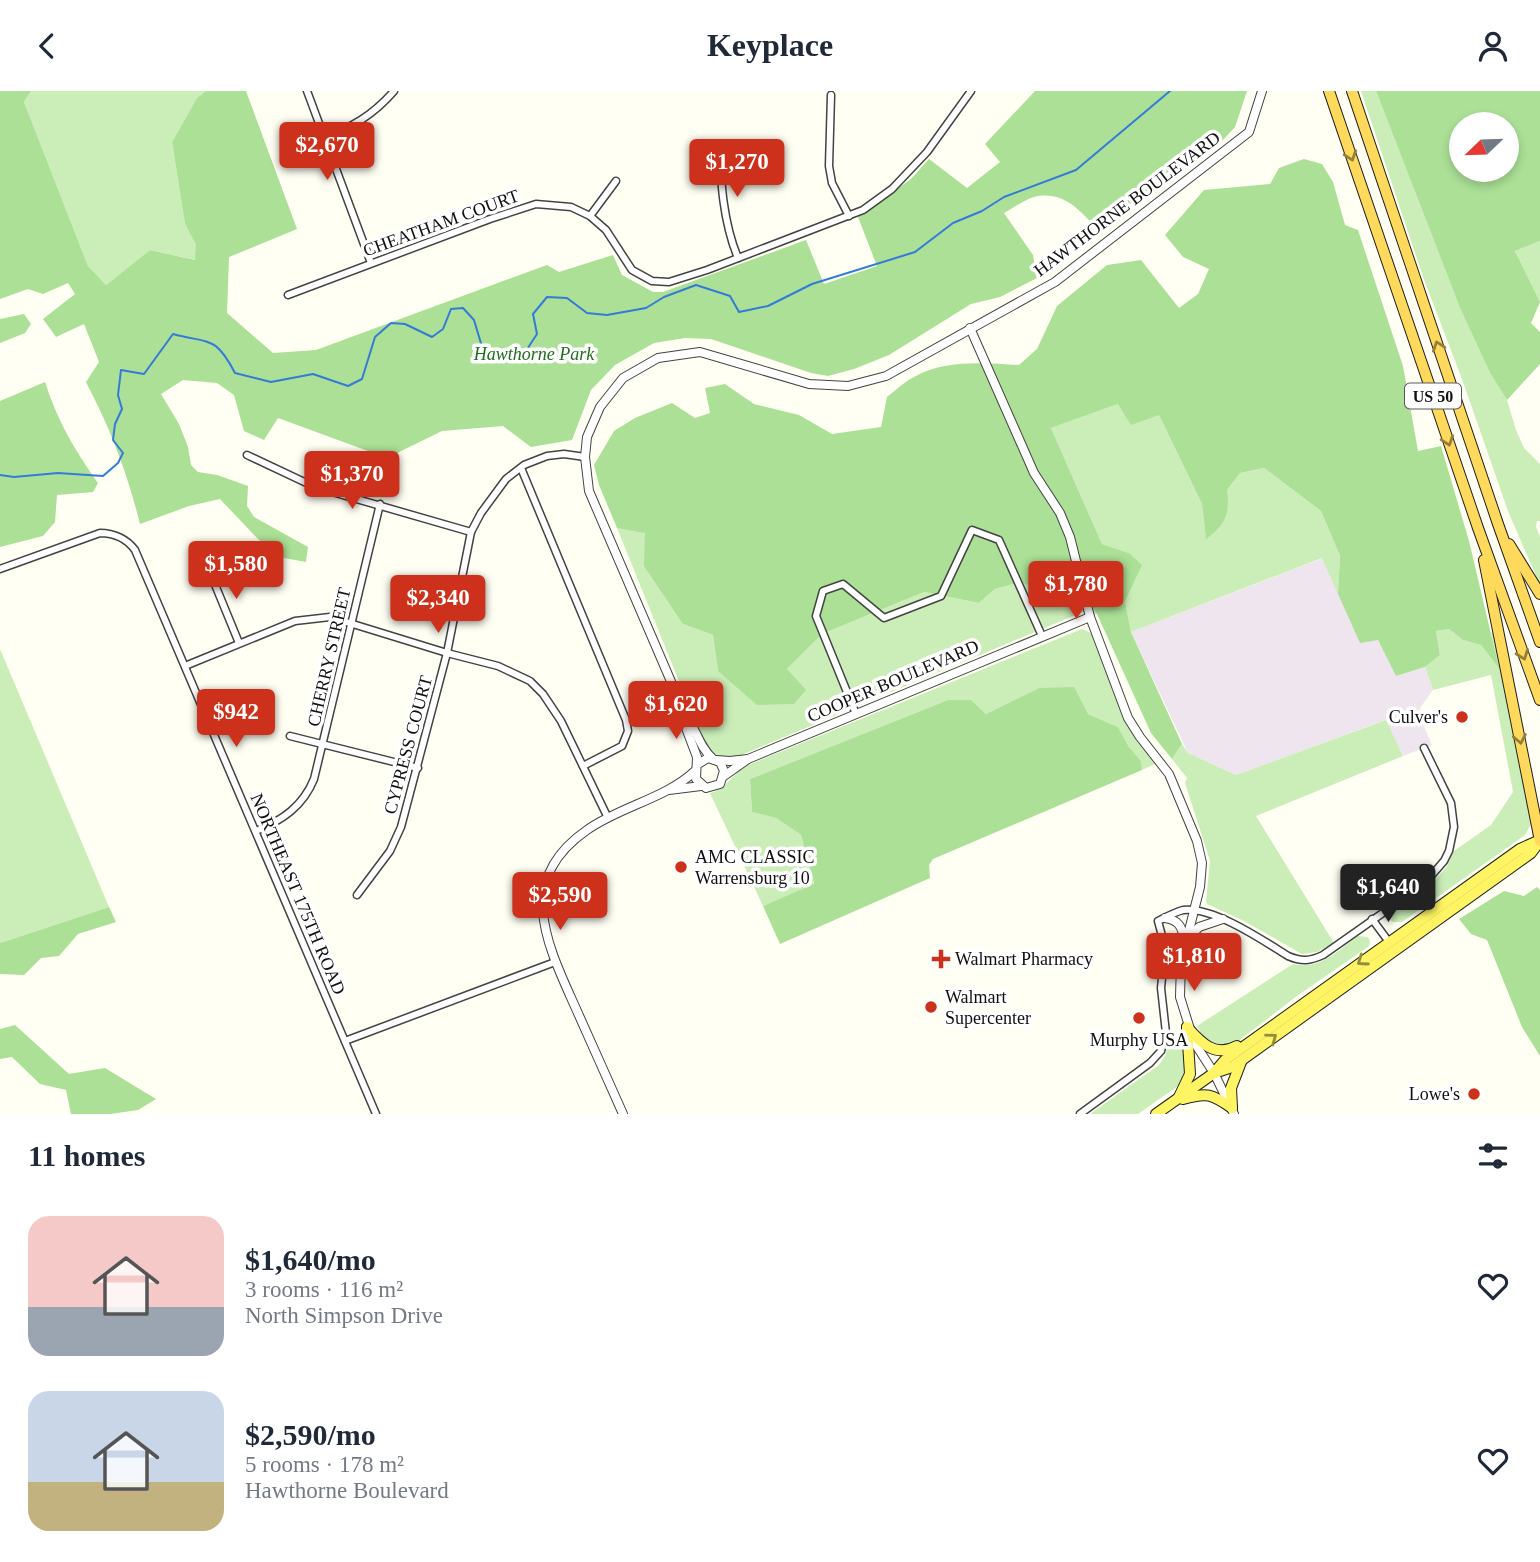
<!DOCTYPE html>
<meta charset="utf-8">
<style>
body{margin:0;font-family:"Times New Roman",serif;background:#f2f2f3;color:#1f2937;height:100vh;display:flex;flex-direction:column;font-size:26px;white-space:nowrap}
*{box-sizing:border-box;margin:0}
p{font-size:23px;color:#747a83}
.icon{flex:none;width:38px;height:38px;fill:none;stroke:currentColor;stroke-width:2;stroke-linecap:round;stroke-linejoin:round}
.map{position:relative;height:1023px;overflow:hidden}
.details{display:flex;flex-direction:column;background:#fff;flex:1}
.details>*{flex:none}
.needle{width:46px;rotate:247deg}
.buttons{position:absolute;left:1449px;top:21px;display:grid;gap:14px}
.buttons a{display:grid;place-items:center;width:70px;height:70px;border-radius:50%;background:#fff;box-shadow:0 4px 10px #0003;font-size:35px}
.price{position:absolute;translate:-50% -60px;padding:0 16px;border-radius:7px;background:#ce311b;color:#fff;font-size:23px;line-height:46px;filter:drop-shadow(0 2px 4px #0008)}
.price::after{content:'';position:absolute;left:50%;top:42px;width:21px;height:16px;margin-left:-10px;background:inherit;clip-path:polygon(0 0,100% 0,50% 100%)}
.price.selected{background:#222;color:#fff}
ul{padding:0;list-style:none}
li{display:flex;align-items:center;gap:21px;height:175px;padding:0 28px}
li span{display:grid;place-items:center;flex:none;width:196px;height:140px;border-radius:21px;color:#555}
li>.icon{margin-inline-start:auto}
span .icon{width:84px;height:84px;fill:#fffc;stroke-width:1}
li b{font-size:30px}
h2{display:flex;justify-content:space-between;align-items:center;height:84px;padding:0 28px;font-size:30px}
header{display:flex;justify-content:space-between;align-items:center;height:91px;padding:0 28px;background:#fff;font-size:32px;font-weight:600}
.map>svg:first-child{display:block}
.industrial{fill:#efe5ee}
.green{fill:#cbeeb9}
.forest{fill:#abe096;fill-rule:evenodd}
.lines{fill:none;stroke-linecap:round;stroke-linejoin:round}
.stream{stroke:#347bd9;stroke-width:2}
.minor-casing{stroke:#434343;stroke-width:9}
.tertiary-casing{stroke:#434343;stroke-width:10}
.primary-casing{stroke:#212121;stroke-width:12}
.trunk-casing{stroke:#212121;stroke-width:12}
.minor{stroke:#fff;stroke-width:6}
.tertiary{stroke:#fff;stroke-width:8}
.primary{stroke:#fff464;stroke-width:10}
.trunk{stroke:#ffd95b;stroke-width:10}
.oneway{stroke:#937f39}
.oneway2{stroke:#938d3e}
.poi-dot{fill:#ce311b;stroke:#fff;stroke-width:2.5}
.labels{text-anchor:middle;stroke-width:7;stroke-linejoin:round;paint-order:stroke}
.shield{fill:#fff;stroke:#585858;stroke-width:2}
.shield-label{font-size:16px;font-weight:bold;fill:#101010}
.street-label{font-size:18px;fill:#101010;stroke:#fff}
.park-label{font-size:18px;font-style:italic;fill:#1d6f19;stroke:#fff}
.poi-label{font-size:18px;fill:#101010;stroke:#fff;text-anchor:start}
</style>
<header><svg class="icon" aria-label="back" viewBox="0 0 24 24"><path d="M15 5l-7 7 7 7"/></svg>Keyplace<svg class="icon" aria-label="person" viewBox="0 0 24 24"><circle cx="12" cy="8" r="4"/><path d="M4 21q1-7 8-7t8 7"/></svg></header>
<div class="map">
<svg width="1540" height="1023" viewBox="0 0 1540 1023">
<rect width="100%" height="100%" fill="#fffff4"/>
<path class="industrial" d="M1323 467 1378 549 1396 585 1425 576 1433 599 1420 617V626L1432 654 1403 665 1385 629 1236 684 1188 662 1131 541Z"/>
<g class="green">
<path d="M31 0H206L197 7 172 51 185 133 196 154V169L150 159 106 194 88 175 24 11Z"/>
<path d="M1361 0H1376L1460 217 1490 282 1507 309 1516 339 1524 357 1540 373V430H1537L1536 436 1540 446V494L1508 420 1462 288 1423 186Z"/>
<path d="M1540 150V211L1515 160Z"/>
<path d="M1118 313 1159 324 1202 413 1206 447 1227 399 1240 382 1264 377 1321 420 1340 465 1338 503 1322 467 1131 541 1125 510 1129 462 1102 453 1051 337Z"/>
<path d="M617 437 645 441 683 533 713 544 718 580 787 578 822 543 924 501 979 512 995 498 1021 491 1044 502 1090 512 1097 523 1085 520 739 665C723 668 714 666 704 652Z"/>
<path d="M1082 538 1091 542 1132 640 1155 673 1142 679 1141 670 1129 656 1118 636 1088 623 1039 597 986 623 971 609H948L750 688 752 721 776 727 801 744 814 794 763 815 710 702C726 699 731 683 748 674Z"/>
<path d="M1449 538 1463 549 1481 554 1498 575 1491 542 1494 540 1531 733 1525 744 1402 831H1393L1391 829 1393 820 1432 793 1447 775 1454 760 1491 734 1513 701 1491 584 1433 599 1425 576 1440 564 1436 540Z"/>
<path d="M0 558 109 816 0 852Z"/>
<path d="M1386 629 1403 665 1256 725 1334 852 1317 861 1302 863 1244 830 1207 813 1206 810 1210 770 1185 692 1187 687 1172 668 1182 653 1188 662 1236 684Z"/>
<path d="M1358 845 1368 846 1370 850 1369 855 1297 905 1237 951 1224 956 1217 954 1203 945 1197 935 1293 873C1321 879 1337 860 1358 845Z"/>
<path d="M1179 943 1186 967V983L1178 995 1138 1023H1090L1159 974 1165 965 1171 945Z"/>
</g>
<g class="forest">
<path d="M0 0H31L24 11 88 175 106 194 150 159 195 169 196 154 185 133 172 51 197 7 206 0H246L297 138 229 166 227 222 273 262 316 259 547 174 559 181 613 164 622 184 653 201H663L806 149 824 193 877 175 858 126 911 88 929 68 967 97 1000 71 985 53 1035 0H1247L1235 36 1221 51 1102 143C1083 123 1065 98 1034 106 1024 109 1013 117 1004 122L1033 164 1037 187 1000 206 971 213 889 264 854 278 828 285 811 282 711 248 685 247 654 252 615 274 591 299 572 349 531 356 503 335 442 340 387 367 278 327 264 349 244 340 234 304 217 292 183 289 161 303 179 333 188 356 191 374 198 381 217 384 248 395 247 415 254 426 308 456 306 471 284 467 258 448 220 408 189 415 140 433C127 381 111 339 86 291L99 271 84 233 56 246 43 228 75 203 68 192 43 203 28 198 0 208Z"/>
<path d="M1376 0H1540V150L1515 160 1540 211 1531 232 1540 241V273L1507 309 1490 282 1460 217ZM1461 33H1507V79H1461Z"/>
<path d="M1304 68 1322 73 1333 91 1345 134 1358 139 1403 275 1418 360 1441 355 1469 450 1499 577 1481 554 1463 549 1449 538 1436 540 1440 564 1425 576 1396 585 1378 549 1360 552 1338 503 1340 465 1321 420 1264 377 1240 382 1227 399C1230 423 1226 433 1206 448L1202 413 1159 324 1131 334 1118 313 1051 337 1102 453 1129 462 1142 474 1125 510 1131 541 1182 653 1172 668 1151 642 1097 523 1090 512 1044 502 1021 491 995 498 979 512 924 501 822 543 787 578 806 599 794 613 757 614 718 580 713 544 683 533 644 475 645 442 617 437 599 394 594 374 614 340 635 327 672 312 695 327 710 322 705 297 725 293 754 313 799 324 832 343 881 336 887 306C896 299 904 291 914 286 945 268 985 272 1019 274L1037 258 1057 215 1107 174 1141 169 1179 217 1198 203 1209 178 1183 166 1165 144 1204 99 1270 93 1279 77Z"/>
<path d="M24 223 31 233 25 242 0 252V228Z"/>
<path d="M45 291C57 329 75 360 98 392L93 401 57 404 55 431 43 445 0 456V310Z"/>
<path d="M1074 596 1088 623 1118 636 1129 656 1141 670 1142 679 933 768 929 774 930 787 780 853 763 815 814 793 801 744 776 727 752 721 750 688 948 609H971L986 623 1039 597Z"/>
<path d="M1537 796 1540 799V965L1522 936 1487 849 1471 843 1459 828 1504 800 1524 805Z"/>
<path d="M109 816 116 831 78 843 59 865 41 867 24 884 0 883V852Z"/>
<path d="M15 934 69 983 105 977 156 1008 138 1019 110 1023H71L66 999 40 993 12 966 0 968V938Z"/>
</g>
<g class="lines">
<path class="stream" d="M0 384 14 386 58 382 103 385 118 372 123 362 113 349 115 333 122 318 118 304 121 279 144 283 173 243C210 253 215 244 235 282L271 291 313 283 348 295 362 288 375 246 391 232 405 233 432 246 443 238 451 218 463 217 474 229 483 259 502 269H520L537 243 533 223 547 206 567 207 587 222 607 224 646 217 664 206 696 194 730 205 739 221 768 215 812 193 915 161 953 132 982 120 1004 106 1076 79 1170 0"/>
<defs>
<g id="minor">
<path d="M307 0 371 172"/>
<path d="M831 4 829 75 832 92 849 125"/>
<path d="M325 45C353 37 375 22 394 0"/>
<path d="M719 53C721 92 723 131 738 167"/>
<path d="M590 125 616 90"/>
<path d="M288 204 490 128 536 113 571 116 590 125 606 139 632 179 652 190 669 191 707 179 863 119 892 98 927 61 971 0"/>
<path d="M247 364 315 396 471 441"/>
<path d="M521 377 626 629 628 640 622 655 583 675"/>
<path d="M0 478 100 442C114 442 127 448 135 459L376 1023"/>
<path d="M209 479 239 552"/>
<path d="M185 575 295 530 330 526 447 562 498 575 530 590 543 603 561 630 608 727"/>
<path d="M856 623 816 525 823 500 843 493 884 527 941 505 972 439 999 449 1042 545"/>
<path d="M290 645 418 677"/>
<path d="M256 740C283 729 303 715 314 688L380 413"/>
<path d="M357 804 390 760 401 736 447 562 471 441 481 422 506 388 524 374 547 365 564 363 585 366"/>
<path d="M1372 828 1389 851"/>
<path d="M345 950 555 871"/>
<path d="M1080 1023 1150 972 1161 960 1166 942 1161 897 1165 856 1158 830C1166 826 1175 821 1183 819 1213 815 1264 850 1288 865 1302 871 1310 870 1323 864L1424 793 1444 770 1449 760 1454 736 1451 712 1424 657"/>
</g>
<g id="tertiary">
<path d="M970 237 1034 382 1060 422 1070 446 1090 526 1128 627 1140 646 1169 683 1197 750 1202 772 1200 796 1181 871 1180 906 1194 951 1214 982 1234 1023"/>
<path d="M685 623 686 637 697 666 696 688 706 697 720 693 724 680 720 671 708 667 698 673"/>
<path d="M713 668C699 656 696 637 685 623L589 400 585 366 587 346 600 316 623 287 658 267 700 261 809 293 848 295 886 285 1055 191 1249 41 1262 0"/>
<path d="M716 669 730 670 748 668"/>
<path d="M724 685 748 668 1090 526"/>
<path d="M669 699 701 695"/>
<path d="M1165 827C1178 829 1182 835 1184 848"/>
<path d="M1187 849 1199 836 1223 828"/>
<path d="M623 1023C608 989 592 954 577 920 548 855 513 790 587 739 621 715 665 708 695 680"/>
</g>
<g id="primary">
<path d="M1187 936C1201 952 1215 967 1237 955"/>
<path d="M1214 982 1232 976 1531 762 1540 750"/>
<path d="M1179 1006 1190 983 1187 936"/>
<path d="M1183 1008C1207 1001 1212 1003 1232 1017"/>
<path d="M1232 1017 1231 997 1241 971"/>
<path d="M1156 1023 1214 982 1225 969 1520 758 1540 749"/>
</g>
<g id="trunk">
<path d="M1329 0 1478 437 1540 609"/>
<path d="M1352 0 1498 433 1540 551"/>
<path d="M1509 453 1540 503"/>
<path d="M1484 469 1540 750"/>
</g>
</defs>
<use href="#minor" class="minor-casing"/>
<use href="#tertiary" class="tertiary-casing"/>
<use href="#primary" class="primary-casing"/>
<use href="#trunk" class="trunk-casing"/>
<use href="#minor" class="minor"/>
<use href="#tertiary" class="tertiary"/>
<use href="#primary" class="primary"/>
<use href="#trunk" class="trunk"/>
</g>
<defs><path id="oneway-chevron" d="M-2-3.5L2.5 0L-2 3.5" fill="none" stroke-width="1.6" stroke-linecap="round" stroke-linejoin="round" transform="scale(1.75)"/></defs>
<g class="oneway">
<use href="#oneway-chevron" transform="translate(1351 65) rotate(71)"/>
<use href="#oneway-chevron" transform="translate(1438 255) rotate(-109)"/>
<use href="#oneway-chevron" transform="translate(1448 350) rotate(71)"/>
<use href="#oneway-chevron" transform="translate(1523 564) rotate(70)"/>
<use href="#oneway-chevron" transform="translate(1520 648) rotate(79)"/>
</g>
<g class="oneway2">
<use href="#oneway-chevron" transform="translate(1362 870) rotate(145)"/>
<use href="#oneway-chevron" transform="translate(1272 947) rotate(-36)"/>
</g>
<g class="poi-dot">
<circle cx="1462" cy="626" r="7"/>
<circle cx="681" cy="776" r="7"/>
<path d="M937.5 857.5h7v7h7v7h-7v7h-7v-7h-7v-7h7z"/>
<circle cx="931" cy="916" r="7"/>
<circle cx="1139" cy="927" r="7"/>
<circle cx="1474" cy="1003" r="7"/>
</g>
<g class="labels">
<rect class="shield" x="1405" y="292.5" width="56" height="25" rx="5"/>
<g class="shield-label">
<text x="1433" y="311">US 50</text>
</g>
<g class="street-label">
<text transform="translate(1127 113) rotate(-37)" y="6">HAWTHORNE BOULEVARD</text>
<text transform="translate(441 132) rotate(-20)" y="6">CHEATHAM COURT</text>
<text transform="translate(329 566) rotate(-77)" y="6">CHERRY STREET</text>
<text transform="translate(893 590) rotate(-23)" y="6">COOPER BOULEVARD</text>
<text transform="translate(408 654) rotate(-75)" y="6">CYPRESS COURT</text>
<text transform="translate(298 803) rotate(67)" y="6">NORTHEAST 175TH ROAD</text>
</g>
<g class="park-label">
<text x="534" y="269">Hawthorne Park</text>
</g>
<g class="poi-label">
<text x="1448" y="632" text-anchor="end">Culver's</text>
<text x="695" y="772">AMC CLASSIC<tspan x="695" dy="21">Warrensburg 10</tspan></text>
<text x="955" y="874">Walmart Pharmacy</text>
<text x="945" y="912">Walmart<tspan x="945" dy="21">Supercenter</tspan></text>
<text x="1139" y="955" text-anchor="middle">Murphy USA</text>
<text x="1460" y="1009" text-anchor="end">Lowe's</text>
</g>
</g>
</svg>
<div class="buttons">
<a><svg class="needle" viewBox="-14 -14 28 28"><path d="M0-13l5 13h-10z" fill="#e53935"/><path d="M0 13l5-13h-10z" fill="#747a83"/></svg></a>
</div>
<b class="price" style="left:327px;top:91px">$2,670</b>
<b class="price" style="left:737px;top:108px">$1,270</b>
<b class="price" style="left:352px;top:420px">$1,370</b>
<b class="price" style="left:236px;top:510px">$1,580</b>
<b class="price" style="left:1076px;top:530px">$1,780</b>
<b class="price" style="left:438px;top:544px">$2,340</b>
<b class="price" style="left:676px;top:650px">$1,620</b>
<b class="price" style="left:236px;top:658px">$942</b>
<b class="price selected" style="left:1388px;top:833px">$1,640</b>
<b class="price" style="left:560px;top:841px">$2,590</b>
<b class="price" style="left:1194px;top:902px">$1,810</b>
</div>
<section class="details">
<h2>11 homes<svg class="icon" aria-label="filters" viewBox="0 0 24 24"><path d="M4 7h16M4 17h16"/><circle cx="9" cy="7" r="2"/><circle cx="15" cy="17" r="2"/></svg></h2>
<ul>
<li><span style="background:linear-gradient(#f6c9c9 65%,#9aa5b1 0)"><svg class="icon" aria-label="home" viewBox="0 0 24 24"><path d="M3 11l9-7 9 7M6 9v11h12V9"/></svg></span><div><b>$1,640/mo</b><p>3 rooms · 116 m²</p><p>North Simpson Drive</p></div><svg class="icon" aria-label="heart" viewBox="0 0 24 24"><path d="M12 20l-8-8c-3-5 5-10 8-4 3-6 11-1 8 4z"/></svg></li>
<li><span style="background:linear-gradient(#c9d6e8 65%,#c2b280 0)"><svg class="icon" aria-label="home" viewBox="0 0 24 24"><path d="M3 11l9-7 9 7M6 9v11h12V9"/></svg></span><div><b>$2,590/mo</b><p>5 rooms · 178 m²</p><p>Hawthorne Boulevard</p></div><svg class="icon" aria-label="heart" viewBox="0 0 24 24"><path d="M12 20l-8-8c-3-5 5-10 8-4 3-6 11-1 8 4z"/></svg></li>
</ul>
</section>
